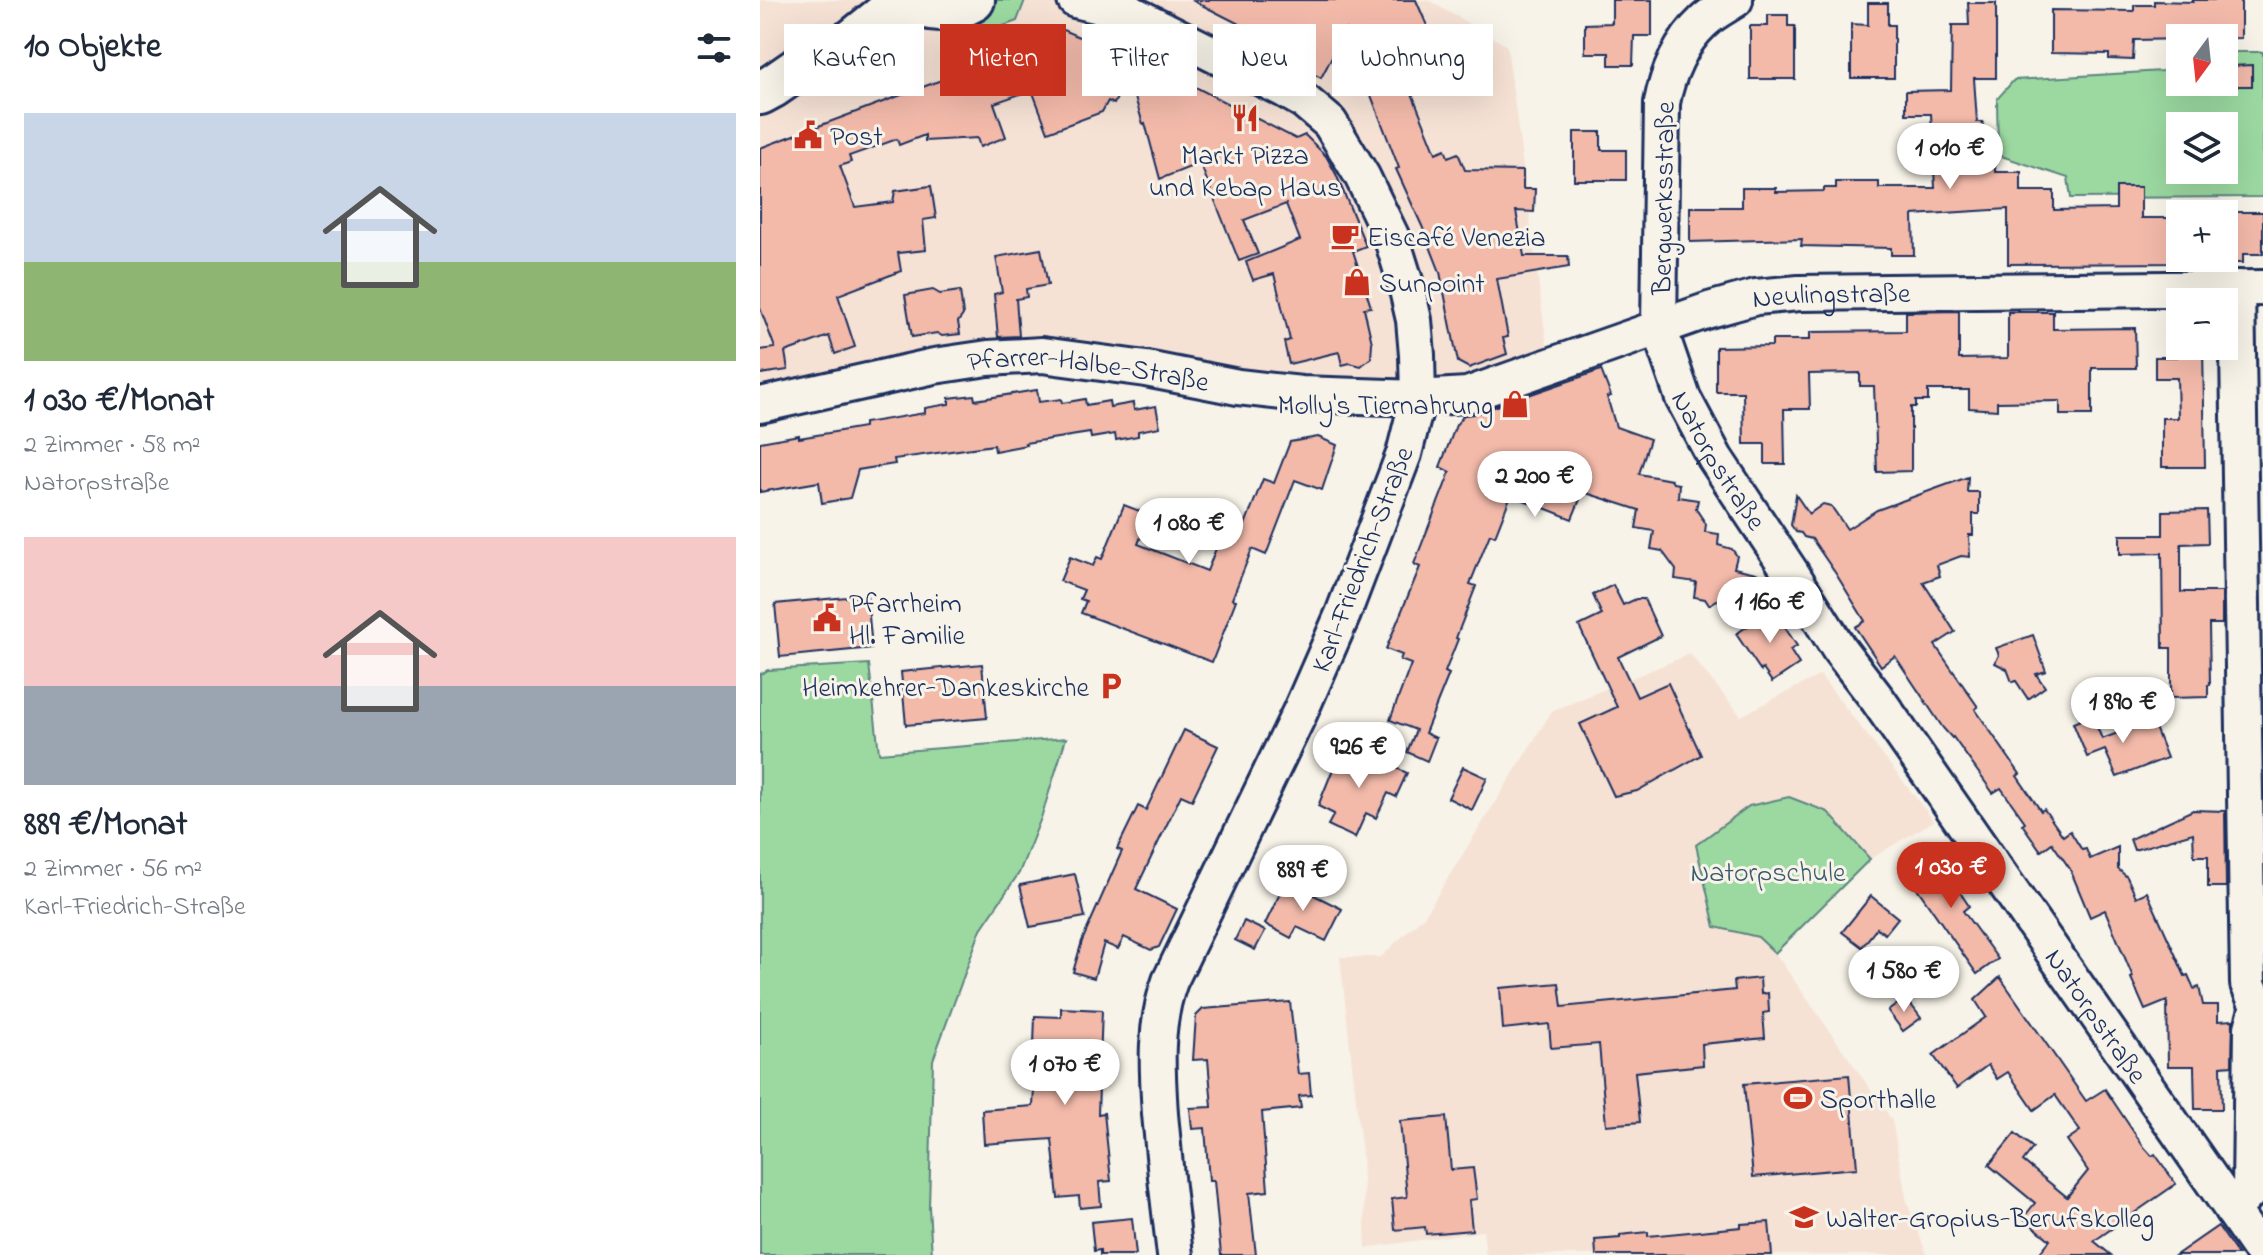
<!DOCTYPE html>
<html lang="de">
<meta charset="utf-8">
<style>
body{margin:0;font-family:"Indie Flower",sans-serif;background:#f6f6f7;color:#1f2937;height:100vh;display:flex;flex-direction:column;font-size:30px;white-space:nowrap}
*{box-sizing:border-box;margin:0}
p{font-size:26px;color:#747a83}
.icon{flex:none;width:44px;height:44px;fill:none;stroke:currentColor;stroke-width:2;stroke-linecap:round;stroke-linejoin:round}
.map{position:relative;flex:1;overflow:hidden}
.drawer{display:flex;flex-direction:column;background:#fff;width:760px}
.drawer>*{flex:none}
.banner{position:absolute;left:24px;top:24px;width:760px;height:72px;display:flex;gap:16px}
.needle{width:52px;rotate:195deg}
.controls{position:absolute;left:1406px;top:24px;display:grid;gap:16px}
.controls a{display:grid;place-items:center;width:72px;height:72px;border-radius:0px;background:#fff;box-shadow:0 8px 32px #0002;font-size:40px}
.price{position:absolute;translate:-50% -68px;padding:0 18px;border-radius:28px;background:#fff;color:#222;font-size:26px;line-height:52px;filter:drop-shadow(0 2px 4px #0008)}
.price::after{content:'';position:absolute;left:50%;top:48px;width:24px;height:18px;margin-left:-12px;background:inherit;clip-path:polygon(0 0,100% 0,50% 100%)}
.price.selected{background:#c8321e;color:#fff}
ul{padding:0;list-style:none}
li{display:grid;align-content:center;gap:16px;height:424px;padding:0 24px}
li span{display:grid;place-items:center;height:248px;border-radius:0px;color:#555}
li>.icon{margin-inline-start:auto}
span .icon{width:144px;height:144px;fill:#fffc;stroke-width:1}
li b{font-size:34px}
h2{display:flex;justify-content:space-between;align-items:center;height:96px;padding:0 24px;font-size:34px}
.pill{padding:0 28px;border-radius:0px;background:#fff;box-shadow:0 8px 32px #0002;font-size:28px;line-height:72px}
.pill.selected{background:#c8321e;color:#fff}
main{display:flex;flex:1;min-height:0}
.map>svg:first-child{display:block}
.built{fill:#f6e2d5}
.green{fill:#9cd9a1;stroke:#5c8480;stroke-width:2;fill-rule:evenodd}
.building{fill:#f3baaa;stroke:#1b2f5e;stroke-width:2}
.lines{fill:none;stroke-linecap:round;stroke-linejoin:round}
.minor-casing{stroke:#1b2f5e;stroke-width:40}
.major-casing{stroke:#1b2f5e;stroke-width:48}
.minor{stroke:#f7f3e8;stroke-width:34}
.major{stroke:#f7f3e8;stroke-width:42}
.labels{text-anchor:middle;stroke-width:6;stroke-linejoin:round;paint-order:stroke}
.poi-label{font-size:28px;fill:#1b2f5e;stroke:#f7f3e8;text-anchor:start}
.street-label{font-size:28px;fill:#1b2f5e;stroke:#f7f3e8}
.park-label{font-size:28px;fill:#3b5a6f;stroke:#f7f3e8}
</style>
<main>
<section class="drawer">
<h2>10 Objekte<svg class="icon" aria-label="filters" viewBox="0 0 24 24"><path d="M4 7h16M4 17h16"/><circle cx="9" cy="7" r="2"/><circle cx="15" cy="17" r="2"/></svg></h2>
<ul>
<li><span style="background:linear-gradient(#c9d6e8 60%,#8fb573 0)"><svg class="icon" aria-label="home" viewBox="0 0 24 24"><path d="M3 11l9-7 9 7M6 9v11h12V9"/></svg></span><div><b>1 030 €/Monat</b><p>2 Zimmer · 58 m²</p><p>Natorpstraße</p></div></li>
<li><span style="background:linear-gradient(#f6c9c9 60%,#9aa5b1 0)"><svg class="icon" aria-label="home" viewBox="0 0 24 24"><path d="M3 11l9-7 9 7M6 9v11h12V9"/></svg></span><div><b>889 €/Monat</b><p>2 Zimmer · 56 m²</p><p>Karl-Friedrich-Straße</p></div></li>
</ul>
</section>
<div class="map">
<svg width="1503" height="1255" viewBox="0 0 1503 1255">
<rect width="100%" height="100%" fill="#f7f3e8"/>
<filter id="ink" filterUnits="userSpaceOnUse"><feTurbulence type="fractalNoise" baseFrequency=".0125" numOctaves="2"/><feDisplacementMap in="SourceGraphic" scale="16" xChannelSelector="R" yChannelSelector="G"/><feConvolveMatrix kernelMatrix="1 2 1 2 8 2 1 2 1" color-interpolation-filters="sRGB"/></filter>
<g filter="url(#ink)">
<g class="built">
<path d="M0 0H668L747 46 787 347 698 379H541L340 350 0 392Z"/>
<path d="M930 654 981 716 1060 675 1174 821 1110 859 1015 953 1132 1120 1147 1202 1167 1255H726L723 1231 606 1248 602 1155 580 957H621L665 915 792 711Z"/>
</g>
<g class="green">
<path d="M238 0H265L257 21 227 32 214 14Z"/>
<path d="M1464 52H1503V197L1311 198 1308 178 1238 155 1237 99 1254 80 1402 71 1420 65V82H1464ZM1420 126H1464V170H1420Z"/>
<path d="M109 664 119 753 306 738 281 818 259 873 221 929 173 1060 169 1207 172 1255H0V674L8 670Z"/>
<path d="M1029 797 1068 812 1110 859 1015 953 998 937 955 927 936 845 989 806Z"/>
</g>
<g class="building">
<path d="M432 0H656L678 51 641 66 676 153 685 149 688 157 698 153 705 170 763 171V189H775L774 212 756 211 764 256H808L809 267 737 279 748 337 743 338 747 354 709 368 698 362 680 272 662 226 636 169 639 168 604 77 633 67 590 40 586 30 561 78 519 57 524 47Z"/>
<path d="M852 0H892V36H874L873 65H849V53H825V24L852 23Z"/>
<path d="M1433 0H1481V38L1374 40 1373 60 1349 59V54L1291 53V10L1374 11V5H1394V1L1433 2Z"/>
<path d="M1108 3H1128V25H1134V78H1091V24L1108 25Z"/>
<path d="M1208 3H1236V78H1214L1217 122H1223L1224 143 1236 142 1235 172H1261V191H1294V210L1356 209V187H1381V218H1420V263L1248 264V209L1153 215 1154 255H1131V248L1041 246 1042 239 930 242V207H982V188H1016V192L1064 191V188H1076V182H1119V188H1175L1171 114H1146V91L1191 90 1192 25H1209Z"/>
<path d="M1008 15H1028V26H1035V79H990V26H1008Z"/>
<path d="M287 28 289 35 303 30 326 40 329 33 354 45 351 51 390 70 393 65 536 139 545 135 566 156 576 174 606 246 593 251 611 307 604 308 612 343 611 358 601 366 590 363 582 365 579 352 529 364 524 342 530 340 514 274 493 280 486 262 540 240 526 204 484 220 498 254 479 261 440 163 400 179 385 123 383 124 368 74 354 104 348 101 342 112 288 132 272 90 234 103 246 137 220 147 217 138 165 141V135L139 145 137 139 89 156 91 162 80 166 95 207 133 202 135 191 171 186 176 218 163 220 166 250 138 253 141 271 78 295 95 347 75 354 69 336 25 352 28 370 0 374V350L15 348 0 308V148L251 54 249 50 263 45 260 37Z"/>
<path d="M1492 65V86H1471V66Z"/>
<path d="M814 132H841V150H866V180H814Z"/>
<path d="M1464 212H1503V254H1483V263H1464Z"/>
<path d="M281 249 288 285 266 289 267 297 256 299 259 336 238 337 234 294 242 292 236 257Z"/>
<path d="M173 290 180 294 200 291 203 315 198 322 200 334 182 336 177 333 152 337 145 295Z"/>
<path d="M1199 311V359L1248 358V312H1293V329L1375 328 1376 368H1332V415H1300V401L1237 402V410L1209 408V390H1168V401H1156V407H1151V471L1117 472 1114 386H1100V373L1049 374 1050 409H1024L1025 464H1005V444H984L983 392H956V347L1012 346V340H1050V332L1146 331V312Z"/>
<path d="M1417 346H1443L1445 467H1402V418H1418L1417 378H1395V357H1417Z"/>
<path d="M841 370 851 396 847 397 856 427 890 439 879 474 911 480 913 483 919 484 918 497 938 500 936 509 946 524 945 532 959 534 958 545 972 549 977 556 974 568 996 573 966 593 965 601 957 600 949 605 945 599 934 597 936 582 915 579 916 570 902 551 891 549 894 531 876 528 879 510 823 492 812 519 751 495 735 536 730 534 710 584 716 586 696 638 698 639 685 672 689 674 665 733 676 738 667 761 647 752 656 730 630 720 651 664 640 660 642 655 626 649 660 567 654 564 690 472 680 467 696 425 704 415 714 414Z"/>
<path d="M277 390 279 402 301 399 302 403 325 399 326 405 349 401 350 407 373 403 374 410 396 406 400 427 378 431V436L356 440 355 434 331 438 330 433 265 443 266 445 235 451 234 445 134 459 135 464 98 470 90 498 62 503 59 482 0 492V442L39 435V438L104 427V423L165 413V408L189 404V398L214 395 215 400Z"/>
<path d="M558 437 577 445 562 490 535 480 506 555 492 549 472 599 476 600 452 662 321 613 326 601 320 599 324 590 300 581 310 557 333 566 337 557 342 559 364 505 390 515 378 544 447 571 465 526 482 532 503 479 514 483 530 442Z"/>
<path d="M1208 477 1207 492H1219V514H1213V535H1209L1210 557 1201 556 1177 565 1180 576 1163 582 1195 632 1175 645 1218 707 1215 709 1260 774 1257 776 1281 811 1284 809 1303 836 1310 831 1322 850 1326 849 1330 859 1358 847V869L1367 877 1376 897 1387 892 1425 976 1428 975 1434 989 1439 987 1443 1005H1458V1021L1473 1020 1472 1065 1461 1066 1462 1109H1435L1434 1066H1408L1407 1001 1385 1010 1371 978 1373 977 1345 910 1330 917 1310 869 1292 843 1281 851 1262 824 1265 822 1241 788 1233 793 1193 737 1192 738 1183 728 1135 656 1121 666 1095 627 1105 621 1076 574 1052 539 1044 537 1041 533 1036 532 1031 525 1036 495 1049 514 1063 504 1071 506 1087 529 1117 510Z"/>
<path d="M1447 510 1448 543 1421 544V592H1462V624H1449L1450 685H1448V697L1411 698V648H1403L1402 553 1360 554V535H1403V511Z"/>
<path d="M853 585 863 605 876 599H884L901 636 858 657 877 697 908 683 941 755 877 791 854 796 820 724 857 707 819 626 842 615 833 595Z"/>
<path d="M107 595 112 648 20 657 15 604Z"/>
<path d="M1013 609 1037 646 1030 650 1039 664 1012 682 1003 669 1001 671 976 634Z"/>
<path d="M1273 635 1286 671 1276 674 1285 687 1268 699 1256 681 1252 682 1247 669 1235 663 1239 655 1236 648Z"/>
<path d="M222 664 227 718 146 725 141 672Z"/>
<path d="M1332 715 1342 739 1392 720 1407 758 1357 777 1345 750 1327 757 1313 723Z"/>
<path d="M424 730 458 746 432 800 421 795 376 889 417 909 399 947 391 950 364 937 358 949 344 943 334 978 313 972 322 941 362 851 357 849 378 806 386 810Z"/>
<path d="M585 750 600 758 603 752 647 773 636 797 628 793 616 818 606 813 595 838 568 825 574 814 558 806 573 769 575 766 577 767Z"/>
<path d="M703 767 727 778 712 810 688 798Z"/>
<path d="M1433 810 1465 811 1466 887H1448V856H1434L1433 833 1374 850 1370 839Z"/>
<path d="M1173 851 1209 906 1203 911 1238 959 1217 974 1145 871Z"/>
<path d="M315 874 325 917 270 927 260 885Z"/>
<path d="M526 881 582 909 566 941 537 927 531 938 505 924Z"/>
<path d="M1111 896 1138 918 1125 934 1117 928 1102 947 1082 932Z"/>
<path d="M484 921 505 931 495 950 475 940Z"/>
<path d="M1178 951 1196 966 1151 998 1138 979Z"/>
<path d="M1240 977 1326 1101 1345 1089 1383 1146 1392 1156 1395 1154 1416 1184 1334 1241 1351 1255H1278L1290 1240 1263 1218 1275 1203 1229 1165 1255 1133 1273 1148 1263 1161 1307 1197 1328 1171 1307 1140 1320 1131 1295 1095 1274 1110 1248 1072 1237 1079 1228 1065 1197 1088 1173 1055 1226 1017 1215 1000Z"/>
<path d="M1000 978 1001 994 1008 993 1009 1012 1003 1013 1005 1038 942 1044 943 1065 875 1072 880 1122 846 1125 839 1044 791 1048 789 1024 743 1029 740 988 799 983 802 1007 975 990 974 981Z"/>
<path d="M1146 998 1161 1018 1143 1031 1128 1011Z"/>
<path d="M530 1002 538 1074 549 1073 551 1095 539 1096 541 1108 502 1112 508 1191 489 1193 496 1255H461L454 1181H449L445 1128 432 1129 430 1108 452 1107 448 1059 433 1060 436 1016 443 1009Z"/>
<path d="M301 1008 342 1010 338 1114 344 1113 351 1181 339 1182 341 1206 320 1208 319 1196 298 1198 292 1139 224 1144 222 1110 273 1106 274 1088 293 1089 294 1049 274 1045 275 1016 301 1017Z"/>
<path d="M1089 1075 1097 1168 993 1177 984 1084Z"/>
<path d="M686 1117 691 1170 713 1168 717 1199 709 1200 712 1230 666 1234 665 1227 635 1230 632 1199 647 1197 640 1121Z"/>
<path d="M372 1218 376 1255H340V1250L334 1251 331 1222Z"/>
<path d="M1009 1222 1012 1255H836L835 1240 860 1238V1235L888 1232V1236L981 1227V1224Z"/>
<path d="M1458 1226 1478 1255H1416Z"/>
</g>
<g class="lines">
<defs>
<g id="minor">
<path d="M315 0 372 14"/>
<path d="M353 0 373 14 523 89 544 101 570 123 602 176 631 236 645 281 654 320 657 355 658 398 644 454 583 614 540 712 410 981C394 1025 397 1068 400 1114 404 1161 409 1208 415 1255"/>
<path id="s1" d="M975 0C964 7 952 13 943 22 921 42 907 75 902 103L899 328 923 398 955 458 1032 574 1079 649 1118 700 1503 1254"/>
<path d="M1477 288 1488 984 1498 1006 1503 1011"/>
<path id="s2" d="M0 405 174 366 228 358 282 355 386 369 478 387 541 394 658 398 707 395 949 310 996 297 1039 293 1503 288"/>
<path d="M1472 1210 1490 1191 1492 1028 1498 1006"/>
</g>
<g id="major">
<path d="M147 0C168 11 191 13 213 0"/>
<path d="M0 93 13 86 55 57 91 42 132 9 157 6"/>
</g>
</defs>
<use href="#minor" class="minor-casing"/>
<use href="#major" class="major-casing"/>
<use href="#minor" class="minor"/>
<use href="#major" class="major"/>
</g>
</g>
<defs>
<symbol id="restaurant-bare" viewBox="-9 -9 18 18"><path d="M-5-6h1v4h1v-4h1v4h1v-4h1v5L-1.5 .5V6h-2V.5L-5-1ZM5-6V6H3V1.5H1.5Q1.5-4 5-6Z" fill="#c8321e" stroke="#f7f3e8" stroke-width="2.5" paint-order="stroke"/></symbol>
<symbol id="civic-bare" viewBox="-9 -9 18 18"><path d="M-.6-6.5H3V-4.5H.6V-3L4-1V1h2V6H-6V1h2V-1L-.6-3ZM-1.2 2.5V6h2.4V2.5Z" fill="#c8321e" stroke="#f7f3e8" stroke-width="2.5" paint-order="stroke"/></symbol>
<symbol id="cafe-bare" viewBox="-9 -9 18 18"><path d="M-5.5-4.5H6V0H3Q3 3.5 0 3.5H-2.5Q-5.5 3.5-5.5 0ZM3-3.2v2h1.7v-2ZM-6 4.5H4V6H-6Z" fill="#c8321e" stroke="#f7f3e8" stroke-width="2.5" paint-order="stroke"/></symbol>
<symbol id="shop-bare" viewBox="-9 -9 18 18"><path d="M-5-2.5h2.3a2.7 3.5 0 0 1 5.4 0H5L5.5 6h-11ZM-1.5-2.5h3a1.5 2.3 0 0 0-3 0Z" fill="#c8321e" stroke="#f7f3e8" stroke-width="2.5" paint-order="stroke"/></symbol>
<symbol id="parking-bare" viewBox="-9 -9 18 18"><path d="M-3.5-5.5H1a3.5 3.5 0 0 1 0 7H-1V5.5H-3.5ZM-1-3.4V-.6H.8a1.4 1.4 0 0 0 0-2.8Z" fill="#c8321e" stroke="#f7f3e8" stroke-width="2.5" paint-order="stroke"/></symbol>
<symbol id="stadium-bare" viewBox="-9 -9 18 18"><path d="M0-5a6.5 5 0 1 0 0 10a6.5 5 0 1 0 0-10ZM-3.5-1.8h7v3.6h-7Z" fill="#c8321e" stroke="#f7f3e8" stroke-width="2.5" paint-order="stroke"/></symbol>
<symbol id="school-bare" viewBox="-9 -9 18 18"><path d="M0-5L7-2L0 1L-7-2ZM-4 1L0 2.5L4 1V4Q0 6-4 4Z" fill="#c8321e" stroke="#f7f3e8" stroke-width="2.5" paint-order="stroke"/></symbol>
</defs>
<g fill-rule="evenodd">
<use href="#restaurant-bare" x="465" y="98" width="40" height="40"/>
<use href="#civic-bare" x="28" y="115" width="40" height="40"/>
<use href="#cafe-bare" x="565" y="216" width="40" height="40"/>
<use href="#shop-bare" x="577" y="262" width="40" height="40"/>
<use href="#shop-bare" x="735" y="384" width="40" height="40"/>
<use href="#civic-bare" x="47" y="598" width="40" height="40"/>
<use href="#parking-bare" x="331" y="666" width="40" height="40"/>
<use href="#stadium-bare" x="1018" y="1078" width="40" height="40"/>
<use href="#school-bare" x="1024" y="1197" width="40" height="40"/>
</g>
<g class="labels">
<g class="poi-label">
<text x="70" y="145">Post</text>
<text x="485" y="164" text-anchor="middle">Markt Pizza<tspan x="485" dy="32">und Kebap Haus</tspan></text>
<text x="607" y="246">Eiscafé Venezia</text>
<text x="619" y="292">Sunpoint</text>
<text x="733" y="414" text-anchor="end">Molly's Tiernahrung</text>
<text x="89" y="612">Pfarrheim<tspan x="89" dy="32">Hl. Familie</tspan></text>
<text x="329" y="696" text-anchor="end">Heimkehrer-Dankeskirche</text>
<text x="1060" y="1108">Sporthalle</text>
<text x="1066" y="1227">Walter-Gropius-Berufskolleg</text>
</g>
<g class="street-label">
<text transform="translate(902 198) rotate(-89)" y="10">Bergwerksstraße</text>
<text dy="10" stroke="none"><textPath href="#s2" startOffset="1096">Neulingstraße</textPath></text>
<text dy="10" stroke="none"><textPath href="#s2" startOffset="334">Pfarrer-Halbe-Straße</textPath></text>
<text dy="10" stroke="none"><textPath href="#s1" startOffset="502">Natorpstraße</textPath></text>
<text transform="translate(601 559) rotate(-69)" y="10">Karl-Friedrich-Straße</text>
<text dy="10" stroke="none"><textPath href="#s1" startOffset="1174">Natorpstraße</textPath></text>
</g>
<g class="park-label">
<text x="1008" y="881">Natorpschule</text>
</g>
</g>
</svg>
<div class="controls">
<a><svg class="needle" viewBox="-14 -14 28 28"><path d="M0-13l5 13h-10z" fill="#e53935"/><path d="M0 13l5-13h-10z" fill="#747a83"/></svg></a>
<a><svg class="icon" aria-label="layers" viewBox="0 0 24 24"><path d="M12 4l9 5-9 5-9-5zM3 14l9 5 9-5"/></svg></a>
<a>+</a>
<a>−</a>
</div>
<b class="price" style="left:1190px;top:191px">1 010 €</b>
<b class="price" style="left:775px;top:519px">2 200 €</b>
<b class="price" style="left:429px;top:566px">1 080 €</b>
<b class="price" style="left:1010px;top:645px">1 160 €</b>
<b class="price" style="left:1363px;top:745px">1 890 €</b>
<b class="price" style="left:599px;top:790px">926 €</b>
<b class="price selected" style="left:1191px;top:910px">1 030 €</b>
<b class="price" style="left:543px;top:913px">889 €</b>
<b class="price" style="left:1144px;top:1014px">1 580 €</b>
<b class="price" style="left:305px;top:1107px">1 070 €</b>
<div class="banner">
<a class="pill">Kaufen</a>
<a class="pill selected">Mieten</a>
<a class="pill">Filter</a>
<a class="pill">Neu</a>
<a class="pill">Wohnung</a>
</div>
</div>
</main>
